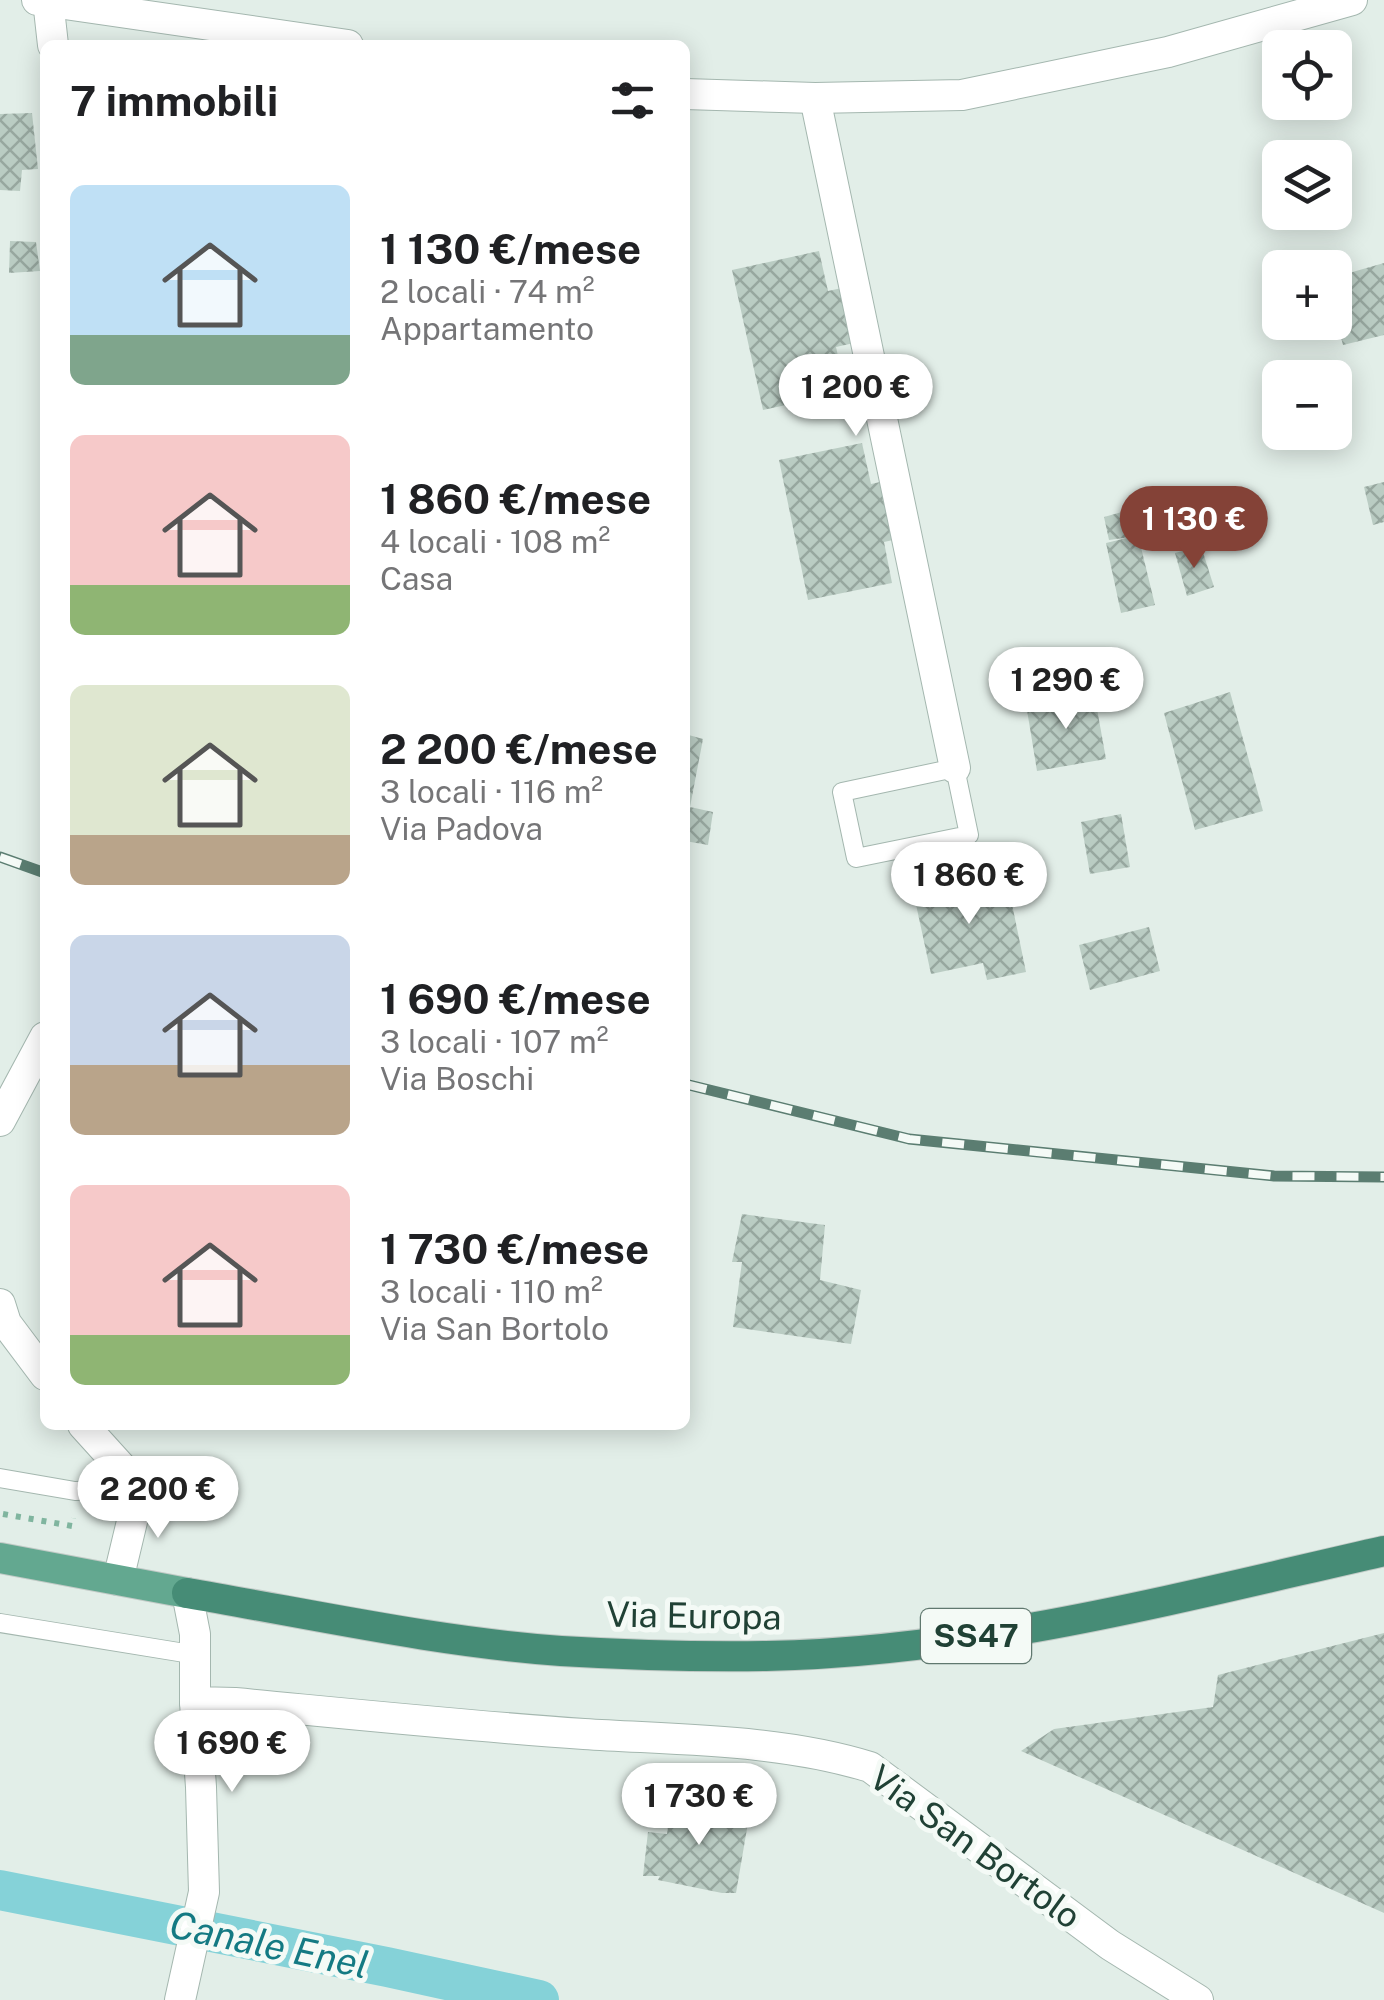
<!DOCTYPE html>
<html lang="it">
<meta charset="utf-8">
<style>
body{margin:0;font-family:"Public Sans",sans-serif;background:#f2f2f2;color:#202124;height:100vh;display:flex;flex-direction:column;font-size:38px;white-space:nowrap}
*{box-sizing:border-box;margin:0}
p{font-size:32px;color:#757577}
.icon{flex:none;width:55px;height:55px;fill:none;stroke:currentColor;stroke-width:2;stroke-linecap:round;stroke-linejoin:round}
.map{position:relative;flex:1;overflow:hidden}
.side{position:absolute;left:40px;top:40px;width:650px;height:1390px;display:flex;flex-direction:column;background:#fff;border-radius:15px;box-shadow:0 5px 25px #0003}
.side>*{flex:none}
.controls{position:absolute;left:1262px;top:30px;display:grid;gap:20px}
.controls a{display:grid;place-items:center;width:90px;height:90px;border-radius:15px;background:#fff;box-shadow:0 5px 25px #0003;font-size:50px}
.price{position:absolute;translate:-50% -85px;padding:0 22px;border-radius:35px;background:#fff;color:#222;font-size:32px;line-height:65px;filter:drop-shadow(0 2px 5px #0008)}
.price::after{content:'';position:absolute;left:50%;top:60px;width:30px;height:22px;margin-left:-15px;background:inherit;clip-path:polygon(0 0,100% 0,50% 100%)}
.price.selected{background:#844237;color:#fff}
ul{padding:0;list-style:none}
li{display:flex;align-items:center;gap:30px;height:250px;padding:0 30px}
li span{display:grid;place-items:center;flex:none;width:280px;height:200px;border-radius:15px;color:#555}
li>.icon{margin-inline-start:auto}
span .icon{width:120px;height:120px;fill:#fffc;stroke-width:1}
li b{font-size:42px}
h2{display:flex;justify-content:space-between;align-items:center;height:120px;padding:0 30px;font-size:42px}
.map>svg:first-child{display:block}
.lines{fill:none;stroke-linecap:round;stroke-linejoin:round}
.canal{stroke:#85d2d8;stroke-width:40}
.building{fill:url(#building-cross-hatch)}
.service-casing{stroke:#a4b7af;stroke-width:20}
.minor-casing{stroke:#a4b7af;stroke-width:32}
.tertiary-casing{stroke:#a4b7af;stroke-width:32}
.primary-casing{stroke:#c1cac6;stroke-width:32}
.trunk-casing{stroke:#c1cac6;stroke-width:32}
.path{stroke:#80b59f;stroke-width:6;stroke-dasharray:5 8;stroke-linecap:butt}
.service{stroke:#fff;stroke-width:18}
.minor{stroke:#fff;stroke-width:30}
.tertiary{stroke:#fff;stroke-width:30}
.primary{stroke:#63a890;stroke-width:30}
.trunk{stroke:#468c76;stroke-width:30}
.rail-casing{stroke:#5b7d71;stroke-width:11}
.rail{stroke:#f4faf6;stroke-width:8;stroke-dasharray:22;stroke-linecap:butt}
.labels{text-anchor:middle;stroke-width:10;stroke-linejoin:round;paint-order:stroke}
.shield{fill:#f4faf6;stroke:#60786f;stroke-width:2.5}
.shield-label{font-size:32px;font-weight:bold;fill:#204135}
.street-label{font-size:35px;fill:#204135;stroke:#f4faf6}
.water-label{font-size:38px;font-style:italic;fill:#147a83;stroke:#f4faf6}
</style>
<div class="map">
<svg width="1384" height="2000" viewBox="0 0 1384 2000">
<defs>
<pattern id="building-cross-hatch" width="8" height="8" patternUnits="userSpaceOnUse" patternTransform="scale(2.5)"><rect width="8" height="8" fill="#baccc3"/><path d="M0 0l8 8M0 8l8-8" fill="none" stroke="#97a79f"/></pattern>
</defs>
<rect width="100%" height="100%" fill="#e2eee8"/>
<g class="lines">
<path class="canal" d="M0 1890 387 1967 539 2000"/>
</g>
<g class="building">
<path d="M32 113 38 169 22 170 20 191 0 190V114Z"/>
<path d="M10 241 36 242 40 271 9 273Z"/>
<path d="M819 251 828 291 842 288 854 343 836 347 846 392 763 410 732 270Z"/>
<path d="M1384 263V335L1343 345 1335 315V277Z"/>
<path d="M862 443 871 484 880 482 893 540 884 542 892 583 808 600 779 460Z"/>
<path d="M1384 482V522L1373 525 1364 487Z"/>
<path d="M1129 510 1135 536 1138 535 1155 605 1121 613 1106 543 1131 537 1109 540 1104 517Z"/>
<path d="M1201 546 1214 587 1187 596 1175 553Z"/>
<path d="M1094 692 1106 759 1037 771 1026 704Z"/>
<path d="M1230 692 1263 811 1195 830 1164 713Z"/>
<path d="M685 734 703 739 690 807 713 812 708 845 685 841Z"/>
<path d="M1121 814 1130 867 1090 874 1081 822Z"/>
<path d="M966 874 969 887 1007 880 1026 972 987 980 983 963 931 974 912 886Z"/>
<path d="M1149 927 1160 971 1090 990 1079 945Z"/>
<path d="M742 1214 825 1225 820 1280 861 1290 851 1344 733 1327 742 1262H732Z"/>
<path d="M1384 1633V1913L1021 1751 1054 1729 1213 1707 1218 1675Z"/>
<path d="M671 1801 750 1811 736 1893H722L658 1880 660 1876H643L648 1832 667 1834Z"/>
</g>
<g class="lines">
<defs>
<g id="service">
<path d="M955 768 969 835 856 858 842 792Z"/>
<path d="M0 1478 75 1491 140 1488"/>
<path d="M0 1623 197 1655"/>
</g>
<g id="minor">
<path d="M37 0 348 45"/>
<path d="M48 0 53 45"/>
<path d="M685 94 815 98 962 95 1168 52 1352 0"/>
<path d="M815 98 955 768"/>
<path d="M0 1121 45 1037"/>
<path d="M0 1304 6 1323 45 1375"/>
<path d="M83 1425 140 1488 118 1580"/>
<path d="M180 2000 204 1892 201 1787 195 1702"/>
</g>
<path id="tertiary" d="M187 1593 195 1634V1702L235 1703C351 1714 467 1726 584 1734 677 1740 780 1739 870 1767L1110 1945 1198 2000"/>
<path id="primary" d="M0 1558 187 1593"/>
<path id="trunk" d="M187 1593C311 1614 436 1642 561 1651 629 1655 698 1657 766 1656 975 1652 1181 1597 1384 1551"/>
</defs>
<use href="#service" class="service-casing"/>
<use href="#minor" class="minor-casing"/>
<use href="#tertiary" class="tertiary-casing"/>
<use href="#primary" class="primary-casing"/>
<use href="#trunk" class="trunk-casing"/>
<path class="path" d="M3 1514 72 1526 73 1518"/>
<use href="#service" class="service"/>
<use href="#minor" class="minor"/>
<use href="#tertiary" class="tertiary"/>
<use href="#primary" class="primary"/>
<use href="#trunk" class="trunk"/>
<defs>
<g id="rail">
<path d="M0 857 45 873"/>
<path d="M685 1084 909 1139 1274 1176 1384 1177"/>
</g>
</defs>
<use href="#rail" class="rail-casing"/>
<use href="#rail" class="rail"/>
</g>
<g class="labels">
<rect class="shield" x="921" y="1609" width="110" height="54" rx="8"/>
<g class="shield-label">
<text x="976" y="1647">SS47</text>
</g>
<g class="street-label">
<text transform="translate(694 1616) rotate(1)" y="12">Via Europa</text>
<text transform="translate(975 1847) rotate(36)" y="12">Via San Bortolo</text>
</g>
<g class="water-label">
<text transform="translate(269 1945) rotate(12)" y="13">Canale Enel</text>
</g>
</g>
</svg>
<div class="controls">
<a><svg class="icon" aria-label="locate" viewBox="0 0 24 24"><circle cx="12" cy="12" r="6"/><path d="M12 2v4M12 18v4M2 12h4M18 12h4"/></svg></a>
<a><svg class="icon" aria-label="layers" viewBox="0 0 24 24"><path d="M12 4l9 5-9 5-9-5zM3 14l9 5 9-5"/></svg></a>
<a>+</a>
<a>−</a>
</div>
<b class="price" style="left:856px;top:439px">1 200 €</b>
<b class="price selected" style="left:1194px;top:571px">1 130 €</b>
<b class="price" style="left:1066px;top:732px">1 290 €</b>
<b class="price" style="left:969px;top:927px">1 860 €</b>
<b class="price" style="left:158px;top:1541px">2 200 €</b>
<b class="price" style="left:232px;top:1795px">1 690 €</b>
<b class="price" style="left:699px;top:1848px">1 730 €</b>
<section class="side">
<h2>7 immobili<svg class="icon" aria-label="filters" viewBox="0 0 24 24"><path d="M4 7h16M4 17h16"/><circle cx="9" cy="7" r="2"/><circle cx="15" cy="17" r="2"/></svg></h2>
<ul>
<li><span style="background:linear-gradient(#bfe0f5 75%,#7fa58c 0)"><svg class="icon" aria-label="home" viewBox="0 0 24 24"><path d="M3 11l9-7 9 7M6 9v11h12V9"/></svg></span><div><b>1 130 €/mese</b><p>2 locali · 74 m²</p><p>Appartamento</p></div></li>
<li><span style="background:linear-gradient(#f6c9c9 75%,#8fb573 0)"><svg class="icon" aria-label="home" viewBox="0 0 24 24"><path d="M3 11l9-7 9 7M6 9v11h12V9"/></svg></span><div><b>1 860 €/mese</b><p>4 locali · 108 m²</p><p>Casa</p></div></li>
<li><span style="background:linear-gradient(#dfe7d0 75%,#b9a48a 0)"><svg class="icon" aria-label="home" viewBox="0 0 24 24"><path d="M3 11l9-7 9 7M6 9v11h12V9"/></svg></span><div><b>2 200 €/mese</b><p>3 locali · 116 m²</p><p>Via Padova</p></div></li>
<li><span style="background:linear-gradient(#c9d6e8 65%,#b9a48a 0)"><svg class="icon" aria-label="home" viewBox="0 0 24 24"><path d="M3 11l9-7 9 7M6 9v11h12V9"/></svg></span><div><b>1 690 €/mese</b><p>3 locali · 107 m²</p><p>Via Boschi</p></div></li>
<li><span style="background:linear-gradient(#f6c9c9 75%,#8fb573 0)"><svg class="icon" aria-label="home" viewBox="0 0 24 24"><path d="M3 11l9-7 9 7M6 9v11h12V9"/></svg></span><div><b>1 730 €/mese</b><p>3 locali · 110 m²</p><p>Via San Bortolo</p></div></li>
</ul>
</section>
</div>
